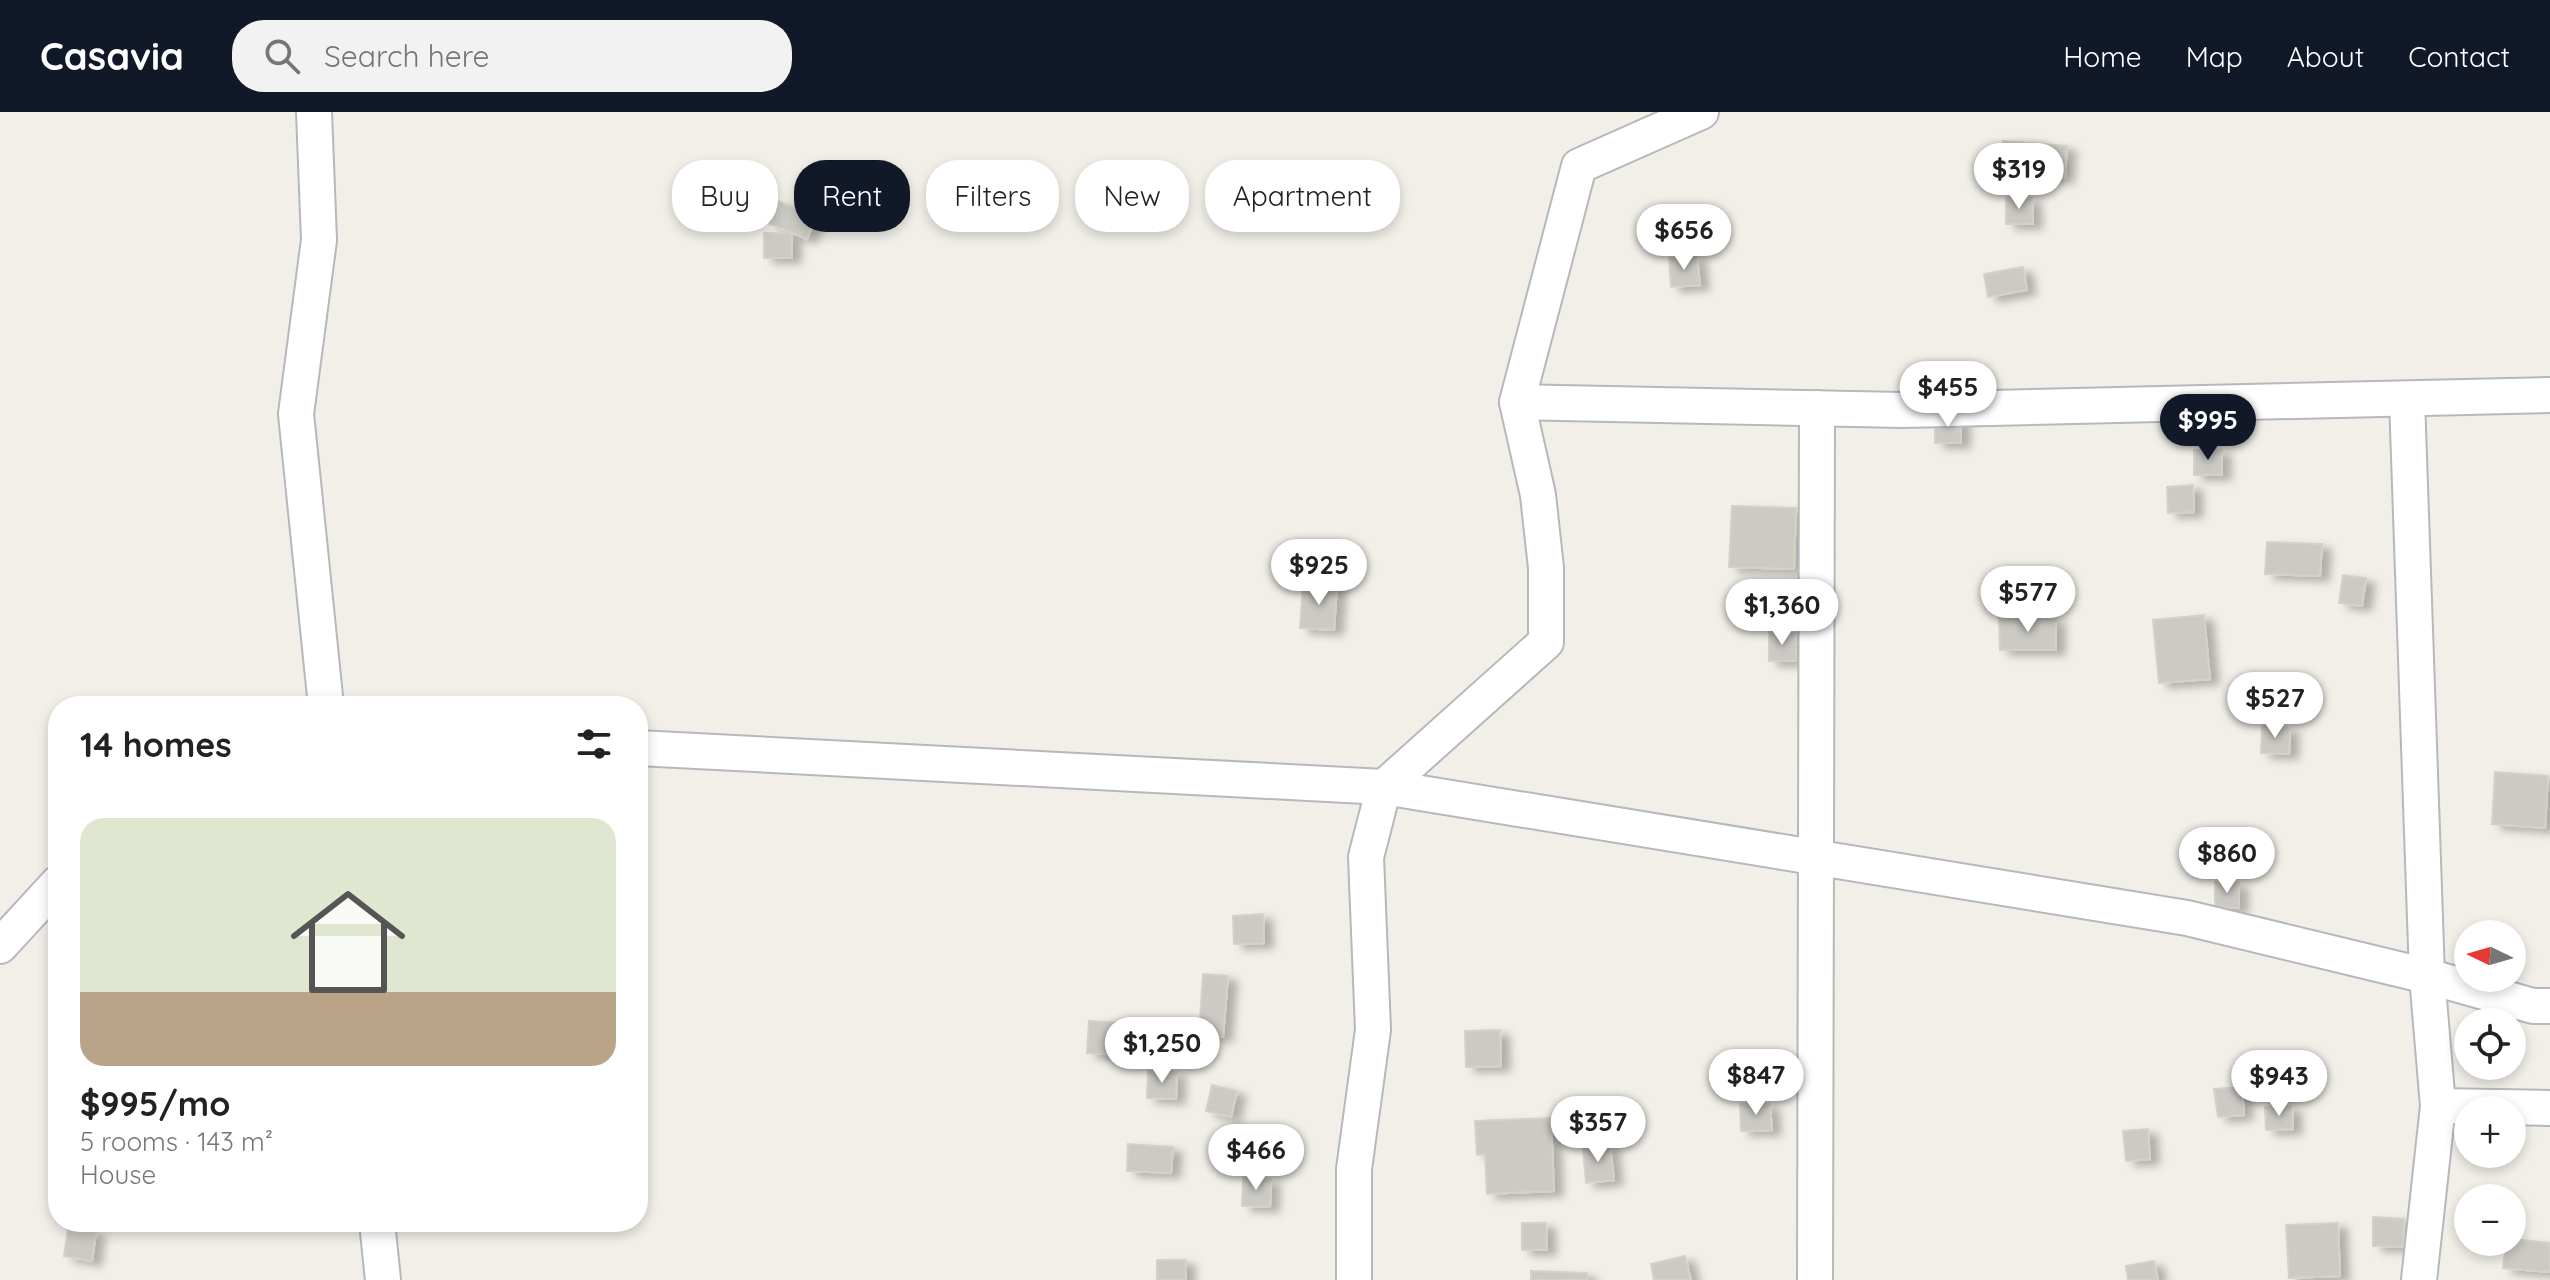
<!DOCTYPE html>
<meta charset="utf-8">
<style>
body{margin:0;font-family:Quicksand,sans-serif;background:#f2f2f2;color:#222;height:100vh;display:flex;flex-direction:column;font-size:30px;white-space:nowrap}
*{box-sizing:border-box;margin:0}
p{font-size:26px;color:#767676}
.icon{flex:none;width:44px;height:44px;fill:none;stroke:currentColor;stroke-width:2;stroke-linecap:round;stroke-linejoin:round}
.map{position:relative;flex:1;overflow:hidden}
.details{position:absolute;left:48px;top:584px;width:600px;height:536px;display:flex;flex-direction:column;background:#fff;border-radius:32px;box-shadow:0 4px 12px #0003}
.details>*{flex:none}
.banner{position:absolute;left:672px;top:48px;width:760px;height:72px;display:flex;gap:16px}
.needle{width:52px;rotate:275deg}
.controls{position:absolute;left:2454px;top:808px;display:grid;gap:16px}
.controls a{display:grid;place-items:center;width:72px;height:72px;border-radius:50%;background:#fff;box-shadow:0 4px 12px #0003;font-size:40px}
.price{position:absolute;translate:-50% -68px;padding:0 18px;border-radius:28px;background:#fff;color:#222;font-size:26px;line-height:52px;filter:drop-shadow(0 2px 4px #0008)}
.price::after{content:'';position:absolute;left:50%;top:48px;width:24px;height:18px;margin-left:-12px;background:inherit;clip-path:polygon(0 0,100% 0,50% 100%)}
.price.current{background:#111827;color:#fff}
ul{padding:0;list-style:none}
li{display:grid;align-content:center;gap:16px;height:424px;padding:0 32px}
li span{display:grid;place-items:center;height:248px;border-radius:24px;color:#555}
li>.icon{margin-inline-start:auto}
span .icon{width:144px;height:144px;fill:#fffc;stroke-width:1}
li b{font-size:34px}
h2{display:flex;justify-content:space-between;align-items:center;height:96px;padding:0 32px;font-size:34px}
.chip{padding:0 28px;border-radius:32px;background:#fff;box-shadow:0 4px 12px #0003;font-size:28px;line-height:72px}
.chip.current{background:#111827;color:#fff}
header{display:flex;align-items:center;gap:48px;box-sizing:border-box;height:112px;padding:0 40px;background:#111827;color:#fff}
header strong{font-size:38px}
nav{display:flex;gap:44px;margin-inline-start:auto;font-size:28px}
.search{width:560px;height:72px;background:#f2f2f2;display:flex;align-items:center;gap:20px;box-sizing:border-box;padding:0 28px;border-radius:32px;color:#767676;font-size:30px}
.map>svg:first-child{display:block}
.building{fill:#cccac5;stroke:#d6d1c6;stroke-width:2;filter:url(#shadow)}
.lines{fill:none;stroke-linecap:round;stroke-linejoin:round}
.street-casing{stroke:#b5b8bc;stroke-width:38}
.street{stroke:#fff;stroke-width:34}
</style>
<header>
<strong>Casavia</strong>
<div class="search"><svg class="icon" aria-label="search" viewBox="0 0 24 24"><circle cx="10" cy="10" r="6"/><path d="M15 15l6 6"/></svg>Search here</div>
<nav><a>Home</a><a>Map</a><a>About</a><a>Contact</a></nav>
</header>
<div class="map">
<svg width="2550" height="1168" viewBox="0 0 2550 1168">
<defs>
<filter id="shadow"><feDropShadow dx="9" dy="5" stdDeviation="4" flood-color="#0004"/></filter>
</defs>
<rect width="100%" height="100%" fill="#f1efe8"/>
<g class="building">
<path d="M2003 29 2067 34 2065 66 2001 61Z"/>
<path d="M2006 86H2032L2033 112H2006Z"/>
<path d="M778 89 816 105 807 127 768 111Z"/>
<rect x="764" y="121" width="28" height="25"/>
<path d="M1697 144 1700 173 1671 175 1669 146Z"/>
<path d="M2023 155 2027 178 1988 185 1984 162Z"/>
<path d="M1935 303 1961 304V331H1935Z"/>
<rect x="2194" y="338" width="28" height="25"/>
<path d="M2193 373 2194 400 2168 401 2167 375Z"/>
<path d="M1732 394 1796 396 1794 457 1729 455Z"/>
<path d="M2267 430 2322 432 2320 464 2265 462Z"/>
<path d="M1307 444 1333 445 1332 471 1305 470Z"/>
<path d="M2343 463 2366 466 2362 494 2339 491Z"/>
<path d="M1778 472H1806L1805 496H1777Z"/>
<path d="M1303 473 1337 474 1334 518 1300 516Z"/>
<path d="M2204 503 2210 567 2159 571 2153 508Z"/>
<path d="M1999 506H2056V538H2000Z"/>
<path d="M1769 520 1796 521V549H1769Z"/>
<path d="M2262 614 2290 616 2289 642 2261 641Z"/>
<path d="M2495 660 2548 664 2545 716 2492 712Z"/>
<path d="M2215 770 2239 771V796H2215Z"/>
<path d="M1263 802 1264 831 1234 832 1233 804Z"/>
<path d="M1203 862 1228 864 1223 925 1199 923Z"/>
<path d="M1089 909 1142 912 1140 944 1087 941Z"/>
<path d="M1500 918 1501 954 1466 955 1465 919Z"/>
<path d="M2290 946 2293 981 2264 984 2260 950Z"/>
<path d="M1148 959 1177 960 1176 987 1147 986Z"/>
<path d="M1212 973 1237 979 1231 1005 1206 999Z"/>
<path d="M2242 975 2244 1003 2218 1005 2214 977Z"/>
<path d="M1740 992H1770L1772 1018 1741 1019Z"/>
<path d="M2292 994 2293 1017 2266 1018 2265 995Z"/>
<path d="M1551 1006 1554 1079 1487 1082 1485 1042 1477 1043 1475 1009Z"/>
<path d="M2148 1017 2150 1047 2126 1049 2123 1019Z"/>
<path d="M1128 1032 1173 1035 1171 1061 1127 1059Z"/>
<path d="M1610 1033 1614 1068 1586 1071 1583 1036Z"/>
<path d="M1243 1066 1271 1067 1270 1095 1242 1094Z"/>
<path d="M2373 1105 2404 1107 2403 1135 2373 1134Z"/>
<path d="M1522 1111H1546L1547 1138H1522Z"/>
<path d="M2338 1111 2340 1164 2289 1166 2286 1113Z"/>
<path d="M68 1116 96 1120 92 1149 64 1144Z"/>
<path d="M2512 1127 2550 1131V1160L2503 1156 2506 1130H2512Z"/>
<path d="M1685 1144 1691 1168H1654L1651 1152Z"/>
<rect x="1157" y="1148" width="29" height="20"/>
<path d="M2154 1149 2158 1168H2128L2126 1154Z"/>
<path d="M1531 1159 1587 1161V1168H1531Z"/>
</g>
<g class="lines">
<defs>
<g id="street">
<path d="M314 0 319 128 296 302 326 594"/>
<path d="M2407 287 2427 864 2438 994 2419 1168"/>
<path d="M1517 290 1903 298 2550 283"/>
<path d="M638 636 1384 675 2187 806 2427 864 2533 894H2550"/>
<path d="M0 834 58 771"/>
<path d="M2438 994 2550 996"/>
<path d="M377 1110 383 1168"/>
<path d="M1354 1168V1057L1373 918 1366 745 1384 675 1546 530V456L1538 383 1517 290 1579 54 1701 0"/>
<path d="M1815 1168 1817 296"/>
</g>
</defs>
<use href="#street" class="street-casing"/>
<use href="#street" class="street"/>
</g>
</svg>
<div class="controls">
<a><svg class="needle" viewBox="-14 -14 28 28"><path d="M0-13l5 13h-10z" fill="#e53935"/><path d="M0 13l5-13h-10z" fill="#767676"/></svg></a>
<a><svg class="icon" aria-label="locate" viewBox="0 0 24 24"><circle cx="12" cy="12" r="6"/><path d="M12 2v4M12 18v4M2 12h4M18 12h4"/></svg></a>
<a>+</a>
<a>−</a>
</div>
<b class="price" style="left:2019px;top:99px">$319</b>
<b class="price" style="left:1684px;top:160px">$656</b>
<b class="price" style="left:1948px;top:317px">$455</b>
<b class="price current" style="left:2208px;top:350px">$995</b>
<b class="price" style="left:1319px;top:495px">$925</b>
<b class="price" style="left:2028px;top:522px">$577</b>
<b class="price" style="left:1782px;top:535px">$1,360</b>
<b class="price" style="left:2275px;top:628px">$527</b>
<b class="price" style="left:2227px;top:783px">$860</b>
<b class="price" style="left:1162px;top:973px">$1,250</b>
<b class="price" style="left:1756px;top:1005px">$847</b>
<b class="price" style="left:2279px;top:1006px">$943</b>
<b class="price" style="left:1598px;top:1052px">$357</b>
<b class="price" style="left:1256px;top:1080px">$466</b>
<div class="banner">
<a class="chip">Buy</a>
<a class="chip current">Rent</a>
<a class="chip">Filters</a>
<a class="chip">New</a>
<a class="chip">Apartment</a>
</div>
<section class="details">
<h2>14 homes<svg class="icon" aria-label="filters" viewBox="0 0 24 24"><path d="M4 7h16M4 17h16"/><circle cx="9" cy="7" r="2"/><circle cx="15" cy="17" r="2"/></svg></h2>
<ul>
<li><span style="background:linear-gradient(#dfe7d0 70%,#b9a48a 0)"><svg class="icon" aria-label="home" viewBox="0 0 24 24"><path d="M3 11l9-7 9 7M6 9v11h12V9"/></svg></span><div><b>$995/mo</b><p>5 rooms · 143 m²</p><p>House</p></div></li>
</ul>
</section>
</div>
